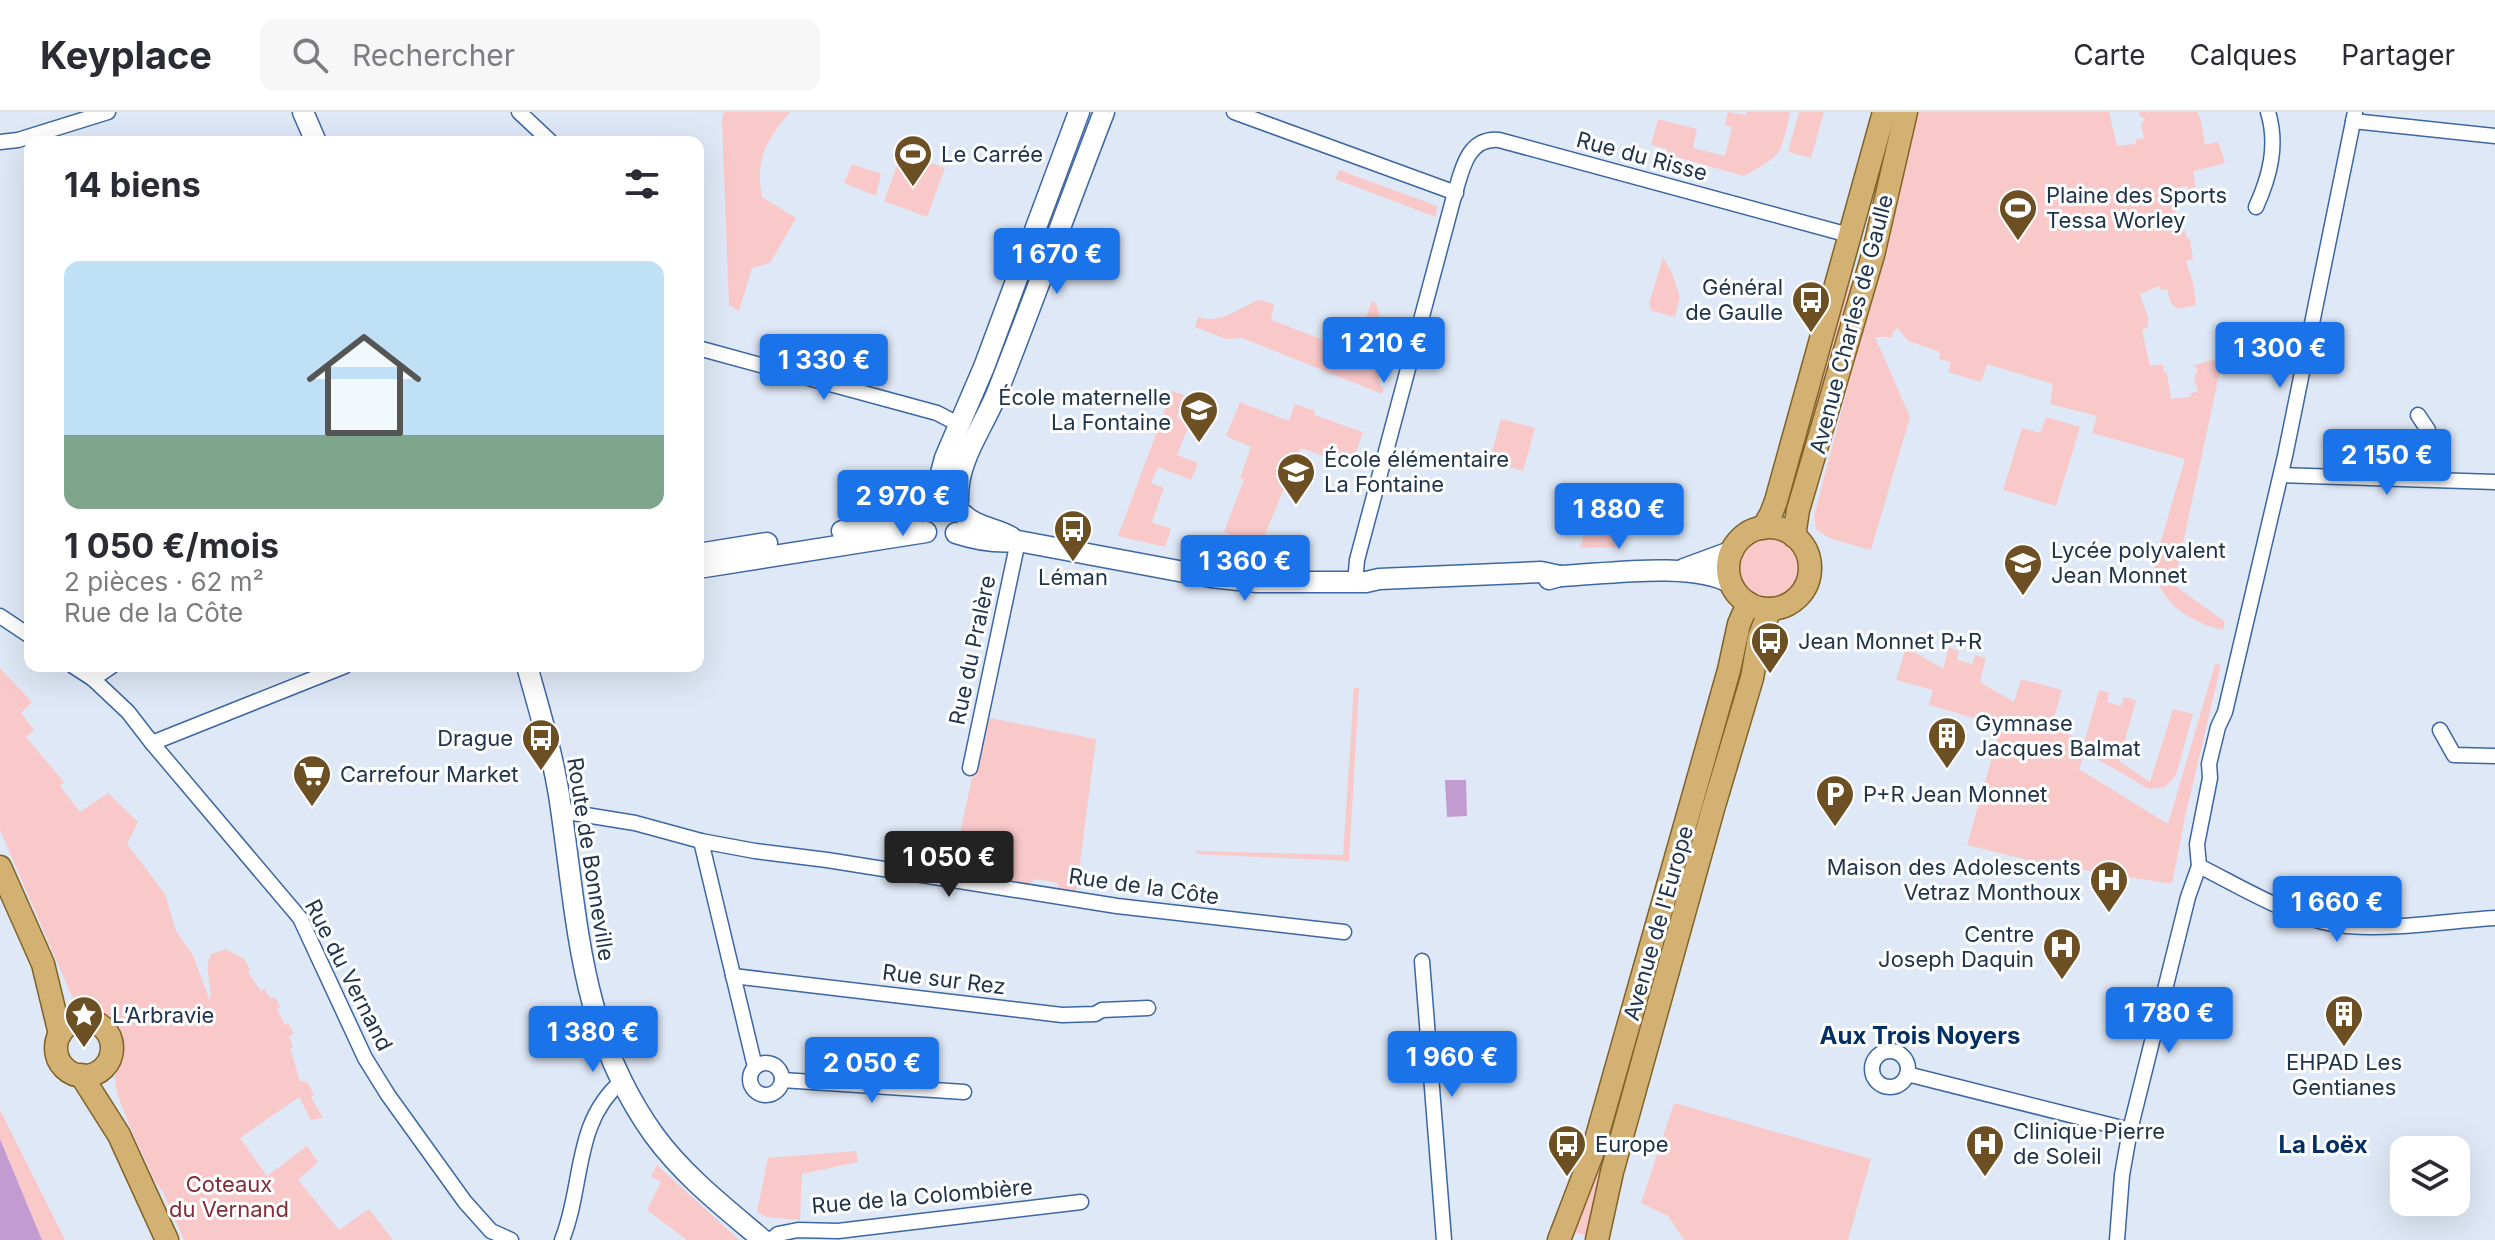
<!DOCTYPE html>
<html lang="fr">
<meta charset="utf-8">
<style>
body{margin:0;font-family:Inter,sans-serif;background:#f7f7f7;color:#2b2b33;height:100vh;display:flex;flex-direction:column;font-size:30px;white-space:nowrap}
*{box-sizing:border-box;margin:0}
p{font-size:26px;color:#7c7c81}
.icon{flex:none;width:44px;height:44px;fill:none;stroke:currentColor;stroke-width:2;stroke-linecap:round;stroke-linejoin:round}
.map{position:relative;flex:1;overflow:hidden}
.sheet{position:absolute;left:24px;top:24px;width:680px;height:536px;display:flex;flex-direction:column;background:#fff;border-radius:16px;box-shadow:0 8px 32px #0002}
.sheet>*{flex:none}
.buttons{position:absolute;left:2390px;top:1024px;display:grid;gap:16px}
.buttons a{display:grid;place-items:center;width:80px;height:80px;border-radius:16px;background:#fff;box-shadow:0 8px 32px #0002;font-size:40px}
.price{position:absolute;translate:-50% -68px;padding:0 18px;border-radius:8px;background:#1a73e8;color:#fff;font-size:26px;line-height:52px;filter:drop-shadow(0 2px 4px #0008)}
.price::after{content:'';position:absolute;left:50%;top:48px;width:24px;height:18px;margin-left:-12px;background:inherit;clip-path:polygon(0 0,100% 0,50% 100%)}
.price.current{background:#222;color:#fff}
ul{padding:0;list-style:none}
li{display:grid;align-content:center;gap:16px;height:424px;padding:0 40px}
li span{display:grid;place-items:center;height:248px;border-radius:16px;color:#555}
li>.icon{margin-inline-start:auto}
span .icon{width:144px;height:144px;fill:#fffc;stroke-width:1}
li b{font-size:34px}
h2{display:flex;justify-content:space-between;align-items:center;height:96px;padding:0 40px;font-size:34px}
header{display:flex;align-items:center;gap:48px;box-sizing:border-box;height:112px;padding:0 40px;background:#fff;border-bottom:2px solid #e1e1e2}
header strong{font-size:38px}
nav{display:flex;gap:44px;margin-inline-start:auto;font-size:28px}
.search{width:560px;height:72px;background:#f7f7f7;display:flex;align-items:center;gap:20px;box-sizing:border-box;padding:0 28px;border-radius:16px;color:#7c7c81;font-size:30px}
.map>svg:first-child{display:block}
.green{fill:#f9c9ca}
.water{fill:#c29bd1}
.lines{fill:none;stroke-linecap:round;stroke-linejoin:round}
.street-casing{stroke:#3c67a2;stroke-width:17}
.secondary-casing{stroke:#3c67a2;stroke-width:23}
.primary-casing{stroke:#816328;stroke-width:25}
.street{stroke:#fff;stroke-width:14}
.secondary{stroke:#fff;stroke-width:20}
.primary{stroke:#d2b172;stroke-width:22}
.labels{text-anchor:middle;stroke-width:6;stroke-linejoin:round;paint-order:stroke}
.poi-label{font-size:22px;fill:#21344d;stroke:#fff;text-anchor:start}
.street-label{font-size:22px;fill:#21344d;stroke:#fff}
.park-label{font-size:22px;fill:#822d37;stroke:#fff}
.neighbourhood-label{font-size:24px;font-weight:bold;fill:#032f65;stroke:#fff}
</style>
<header>
<strong>Keyplace</strong>
<div class="search"><svg class="icon" aria-label="search" viewBox="0 0 24 24"><circle cx="10" cy="10" r="6"/><path d="M15 15l6 6"/></svg>Rechercher</div>
<nav><a>Carte</a><a>Calques</a><a>Partager</a></nav>
</header>
<div class="map">
<svg width="2495" height="1128" viewBox="0 0 2495 1128">
<rect width="100%" height="100%" fill="#dfe8f6"/>
<g class="green">
<path d="M724 0H790C766 29 755 46 762 85L796 106 770 151 752 156 739 199 729 193 722 8Z"/>
<path d="M1728 0 1746 3 1747 0H1790C1780 44 1784 42 1744 64L1666 42 1667 37 1651 33 1658 7 1697 17 1693 36 1725 44 1732 15 1725 13Z"/>
<path d="M1799 0H1824L1811 46 1788 40Z"/>
<path d="M1919 0H2109L2117 34 2136 32V28L2144 26 2141 13 2145 7 2140 4 2139 0H2197L2201 9 2205 33 2218 30 2225 49 2223 52 2193 59 2196 76 2189 77 2187 74 2177 76V79L2169 82 2177 106 2178 120 2185 119 2187 126 2190 127 2193 147 2186 149 2193 171 2196 193 2178 197 2171 191 2167 177 2161 178 2159 174 2140 182 2148 206V215L2142 218 2150 254 2163 252 2164 260 2167 261 2171 287 2191 285 2190 282 2198 279 2194 266 2198 258 2193 254 2221 245 2224 240 2174 473 2225 510 2223 518C2189 510 2157 490 2154 452L2185 347 2092 321 2097 304 2050 292 2053 272 1987 252 1981 270 1948 260 1951 250 1939 247 1940 240 1908 229 1898 216 1893 220 1892 225H1875L1910 305 1871 438 1831 427 1816 417 1814 404 1865 209 1866 195Z"/>
<path d="M902 40 945 56 927 105 884 89Z"/>
<path d="M852 52 881 62 876 84 844 71Z"/>
<path d="M1339 58 1437 94 1436 105 1335 67Z"/>
<path d="M1663 145 1672 161 1680 185 1675 205 1652 199 1649 192Z"/>
<path d="M1842 166 1854 175 1844 198 1792 389 1784 387Z"/>
<path d="M1259 188 1274 192 1271 208 1353 239 1348 228 1366 206 1372 189 1376 191 1380 205 1395 211 1378 269 1384 278 1382 282 1242 226 1226 227 1195 215 1198 205C1221 213 1238 196 1259 188Z"/>
<path d="M1172 279 1184 283 1177 305 1190 310 1177 343 1198 351 1191 368 1158 355 1151 371 1164 376 1152 410 1171 417 1165 435 1118 424Z"/>
<path d="M1240 290 1289 309 1295 292 1315 299 1314 303 1363 320 1352 352 1336 345 1334 348 1301 336 1260 434 1224 420 1244 368 1240 366 1251 335 1226 324Z"/>
<path d="M2046 305 2080 315 2056 394 2003 378 2022 316 2040 321Z"/>
<path d="M1501 307 1535 316 1523 359 1489 350Z"/>
<path d="M1589 406H1609L1620 435 1580 436Z"/>
<circle cx="1769" cy="456" r="30"/>
<path d="M1741 526 1752 529 1587 1124 1574 1120 1588 1087 1737 557Z"/>
<path d="M1906 535 1943 557 1949 535 1959 539 1957 548 1972 552 1975 543 1986 546 1980 570 2014 590 2021 567 2062 578 2052 612 2084 631 2099 578 2109 580 2107 590 2121 594 2124 585 2136 588 2119 649 2150 670 2173 597 2193 602 2176 663 2165 675 2149 677 2085 640 2079 657 2168 712 2215 552 2221 553 2185 705 2172 772 2040 751 1967 733 2001 614 1929 593 1933 578 1896 568Z"/>
<path d="M0 556 32 590 21 601 34 618 26 625 64 670 60 674 80 700 108 681 138 710 127 732 165 782 176 819 193 843 210 889C213 874 203 858 211 842L226 837 244 847 250 857 248 860 261 879 264 877 271 887 275 885 280 895 277 897 285 913 288 911 294 922 289 924 293 935 290 936 300 969 307 970 314 983 311 985 323 1006 311 1008 299 985 240 1026 267 1064 307 1034 318 1050 298 1068 339 1118 369 1097 393 1128H184L163 1080 154 1068C145 1045 116 990 115 968 113 947 133 927 114 908 104 898 86 899 74 889L0 718Z"/>
<path d="M1354 575 1359 576 1349 749 1197 742 1196 739 1343 743Z"/>
<path d="M985 605 1096 627 1076 782 1057 780 1058 771 1036 767 1028 772 952 759Z"/>
<path d="M1674 991 1871 1047 1848 1128H1684L1668 1104 1641 1091Z"/>
<path d="M0 998 65 1128H42L0 1027Z"/>
<path d="M856 1039 858 1050 802 1062 800 1108 767 1105 757 1100 768 1046Z"/>
<path d="M657 1053 739 1128H687L647 1098 661 1070 651 1064Z"/>
</g>
<g class="water">
<path d="M1445 668H1466L1467 704 1447 705Z"/>
<path d="M0 1027 42 1128H0Z"/>
</g>
<g class="lines">
<defs>
<g id="street">
<path d="M519 0 551 30"/>
<path d="M1234 0 1456 81"/>
<path d="M2353 9 2495 24"/>
<path d="M0 30 18 28 108 0"/>
<path d="M2256 95C2270 64 2278 33 2268 0"/>
<path d="M698 236 937 301 960 313"/>
<path d="M2418 303 2428 318 2426 367"/>
<path d="M2281 363 2495 370"/>
<path d="M1355 471 1357 448 1453 88C1461 63 1465 25 1499 28L1849 123"/>
<path d="M0 504 30 524"/>
<path d="M73 554 93 567 128 600 152 631 300 806 365 946 388 983 465 1090 491 1119 511 1128"/>
<path d="M93 567 112 554"/>
<path d="M2440 618 2454 643 2495 644"/>
<path d="M152 631 345 554"/>
<path d="M970 656 1018 429"/>
<path d="M561 699 635 711 701 729 755 739 827 748 1117 794 1344 820"/>
<path d="M701 729 755 955"/>
<path d="M2199 754C2243 776 2297 810 2347 814 2396 818 2446 809 2495 806"/>
<path d="M945 767 953 736"/>
<path d="M1422 849 1444 1128"/>
<path d="M733 864 1062 903 1095 902 1102 898 1148 896"/>
<circle cx="1890" cy="957" r="18"/>
<circle cx="766" cy="967" r="16"/>
<path d="M1907 962 2130 1018"/>
<path d="M782 968 964 980"/>
<path d="M562 1128C584 1074 573 1010 622 969"/>
<path d="M771 1128 778 1122 798 1118 838 1119 1081 1090"/>
<path d="M2117 1128 2122 1063 2130 1018 2188 785 2199 754 2197 732 2210 666 2209 652 2218 615 2225 600 2285 344 2355 0"/>
</g>
<g id="secondary">
<path d="M303 0 316 30"/>
<path d="M935 383 945 346 984 255 1079 0"/>
<path d="M958 389C956 349 983 316 997 281 1034 187 1068 93 1104 0"/>
<path d="M964 403C975 415 996 416 1011 425"/>
<path d="M842 419 901 408 919 401"/>
<path d="M956 421C977 428 997 431 1018 429L1211 465 1257 470H1366L1379 467 1541 460 1560 464"/>
<path d="M698 442 767 431"/>
<path d="M698 456 926 420"/>
<path d="M1684 457 1733 439"/>
<path d="M1549 467 1560 464C1607 462 1691 449 1731 471"/>
<path d="M527 554C539 597 552 640 559 683 578 806 578 917 654 1023 684 1064 724 1095 763 1128"/>
</g>
<g id="primary">
<circle cx="1769" cy="456" r="41"/>
<path d="M1763 416 1771 402 1776 389 1884 0"/>
<path d="M1794 424 1798 398 1873 143 1906 0"/>
<path d="M0 755 43 852 60 922"/>
<circle cx="84" cy="936" r="28"/>
<path d="M81 963 119 1023 167 1128"/>
<path d="M1559 1128 1592 1042 1729 558 1739 512 1748 491"/>
<path d="M1597 1128 1612 1060 1713 697 1752 566 1759 526 1770 497"/>
</g>
</defs>
<use href="#street" class="street-casing"/>
<use href="#secondary" class="secondary-casing"/>
<use href="#primary" class="primary-casing"/>
<use href="#street" class="street"/>
<use href="#secondary" class="secondary"/>
<use href="#primary" class="primary"/>
</g>
<defs>
<symbol id="stadium-pin" viewBox="-11 -11 22 30"><path d="M0 17L-7.5 6A9.5 9.5 0 1 1 7.5 6Z" fill="#6c5023" stroke="#fff"/><path d="M0-5a6.5 5 0 1 0 0 10a6.5 5 0 1 0 0-10ZM-3.5-1.8h7v3.6h-7Z" fill="#fff"/></symbol>
<symbol id="bus-pin" viewBox="-11 -11 22 30"><path d="M0 17L-7.5 6A9.5 9.5 0 1 1 7.5 6Z" fill="#6c5023" stroke="#fff"/><path d="M-5-6H5V4H4V6H2V4H-2V6H-4V4H-5ZM-3.5-4V0h7V-4ZM-3.5 1.2v1.5H-2V1.2ZM2 1.2v1.5H3.5V1.2Z" fill="#fff"/></symbol>
<symbol id="school-pin" viewBox="-11 -11 22 30"><path d="M0 17L-7.5 6A9.5 9.5 0 1 1 7.5 6Z" fill="#6c5023" stroke="#fff"/><path d="M0-5L7-2L0 1L-7-2ZM-4 1L0 2.5L4 1V4Q0 6-4 4Z" fill="#fff"/></symbol>
<symbol id="building-pin" viewBox="-11 -11 22 30"><path d="M0 17L-7.5 6A9.5 9.5 0 1 1 7.5 6Z" fill="#6c5023" stroke="#fff"/><path d="M-4-6H4V6H1V3H-1V6H-4ZM-2.5-4.3h1.7v1.8h-1.7ZM.8-4.3h1.7v1.8H.8ZM-2.5-1h1.7V.8h-1.7ZM.8-1h1.7V.8H.8Z" fill="#fff"/></symbol>
<symbol id="supermarket-pin" viewBox="-11 -11 22 30"><path d="M0 17L-7.5 6A9.5 9.5 0 1 1 7.5 6Z" fill="#6c5023" stroke="#fff"/><path d="M-6-5.5h2.5l.6 2H6L4.5 2H-2.5L-4.4-4H-6ZM-1.5 3.2a1.3 1.3 0 1 0 .1 0ZM3 3.2a1.3 1.3 0 1 0 .1 0Z" fill="#fff"/></symbol>
<symbol id="parking-pin" viewBox="-11 -11 22 30"><path d="M0 17L-7.5 6A9.5 9.5 0 1 1 7.5 6Z" fill="#6c5023" stroke="#fff"/><path d="M-3.5-5.5H1a3.5 3.5 0 0 1 0 7H-1V5.5H-3.5ZM-1-3.4V-.6H.8a1.4 1.4 0 0 0 0-2.8Z" fill="#fff"/></symbol>
<symbol id="hospital-pin" viewBox="-11 -11 22 30"><path d="M0 17L-7.5 6A9.5 9.5 0 1 1 7.5 6Z" fill="#6c5023" stroke="#fff"/><path d="M-5-5h3v3.5h4V-5h3V5h-3V1.5h-4V5h-3Z" fill="#fff"/></symbol>
<symbol id="sight-pin" viewBox="-11 -11 22 30"><path d="M0 17L-7.5 6A9.5 9.5 0 1 1 7.5 6Z" fill="#6c5023" stroke="#fff"/><path d="M0-6L1.8-2.2L6-1.7L2.9 1.2L3.7 5.4L0 3.3L-3.7 5.4L-2.9 1.2L-6-1.7L-1.8-2.2Z" fill="#fff"/></symbol>
</defs>
<g fill-rule="evenodd">
<use href="#stadium-pin" x="891" y="20" width="44" height="60"/>
<use href="#stadium-pin" x="1996" y="74" width="44" height="60"/>
<use href="#bus-pin" x="1789" y="166" width="44" height="60"/>
<use href="#school-pin" x="1177" y="276" width="44" height="60"/>
<use href="#school-pin" x="1274" y="338" width="44" height="60"/>
<use href="#bus-pin" x="1051" y="395" width="44" height="60"/>
<use href="#school-pin" x="2001" y="429" width="44" height="60"/>
<use href="#bus-pin" x="1748" y="507" width="44" height="60"/>
<use href="#building-pin" x="1925" y="602" width="44" height="60"/>
<use href="#bus-pin" x="519" y="604" width="44" height="60"/>
<use href="#supermarket-pin" x="290" y="640" width="44" height="60"/>
<use href="#parking-pin" x="1813" y="660" width="44" height="60"/>
<use href="#hospital-pin" x="2087" y="746" width="44" height="60"/>
<use href="#hospital-pin" x="2040" y="813" width="44" height="60"/>
<use href="#building-pin" x="2322" y="880" width="44" height="60"/>
<use href="#sight-pin" x="62" y="881" width="44" height="60"/>
<use href="#bus-pin" x="1545" y="1010" width="44" height="60"/>
<use href="#hospital-pin" x="1963" y="1010" width="44" height="60"/>
</g>
<g class="labels">
<g class="poi-label">
<text x="941" y="50">Le Carrée</text>
<text x="2046" y="91">Plaine des Sports<tspan x="2046" dy="25">Tessa Worley</tspan></text>
<text x="1783" y="183" text-anchor="end">Général<tspan x="1783" dy="25">de Gaulle</tspan></text>
<text x="1171" y="293" text-anchor="end">École maternelle<tspan x="1171" dy="25">La Fontaine</tspan></text>
<text x="1324" y="355">École élémentaire<tspan x="1324" dy="25">La Fontaine</tspan></text>
<text x="2051" y="446">Lycée polyvalent<tspan x="2051" dy="25">Jean Monnet</tspan></text>
<text x="1073" y="473" text-anchor="middle">Léman</text>
<text x="1798" y="537">Jean Monnet P+R</text>
<text x="1975" y="619">Gymnase<tspan x="1975" dy="25">Jacques Balmat</tspan></text>
<text x="513" y="634" text-anchor="end">Drague</text>
<text x="340" y="670">Carrefour Market</text>
<text x="1863" y="690">P+R Jean Monnet</text>
<text x="2081" y="763" text-anchor="end">Maison des Adolescents<tspan x="2081" dy="25">Vetraz Monthoux</tspan></text>
<text x="2034" y="830" text-anchor="end">Centre<tspan x="2034" dy="25">Joseph Daquin</tspan></text>
<text x="112" y="911">L’Arbravie</text>
<text x="2344" y="958" text-anchor="middle">EHPAD Les<tspan x="2344" dy="25">Gentianes</tspan></text>
<text x="2013" y="1027">Clinique Pierre<tspan x="2013" dy="25">de Soleil</tspan></text>
<text x="1595" y="1040">Europe</text>
</g>
<g class="street-label">
<text transform="translate(1642 44) rotate(15)" y="8">Rue du Risse</text>
<text transform="translate(1851 212) rotate(-75)" y="8">Avenue Charles de Gaulle</text>
<text transform="translate(972 538) rotate(-78)" y="8">Rue du Pralère</text>
<text transform="translate(591 747) rotate(81)" y="8">Route de Bonneville</text>
<text transform="translate(1144 774) rotate(8)" y="8">Rue de la Côte</text>
<text transform="translate(1658 811) rotate(-74)" y="8">Avenue de l'Europe</text>
<text transform="translate(349 863) rotate(63)" y="8">Rue du Vernand</text>
<text transform="translate(944 867) rotate(7)" y="8">Rue sur Rez</text>
<text transform="translate(922 1084) rotate(-5)" y="8">Rue de la Colombière</text>
</g>
<g class="park-label">
<text x="229" y="1080">Coteaux<tspan x="229" dy="25">du Vernand</tspan></text>
</g>
<g class="neighbourhood-label">
<text x="1920" y="932">Aux Trois Noyers</text>
<text x="2323" y="1041">La Loëx</text>
</g>
</g>
</svg>
<div class="buttons">
<a><svg class="icon" aria-label="layers" viewBox="0 0 24 24"><path d="M12 4l9 5-9 5-9-5zM3 14l9 5 9-5"/></svg></a>
</div>
<b class="price" style="left:1057px;top:184px">1 670 €</b>
<b class="price" style="left:1384px;top:273px">1 210 €</b>
<b class="price" style="left:2280px;top:278px">1 300 €</b>
<b class="price" style="left:824px;top:290px">1 330 €</b>
<b class="price" style="left:2387px;top:385px">2 150 €</b>
<b class="price" style="left:903px;top:426px">2 970 €</b>
<b class="price" style="left:1619px;top:439px">1 880 €</b>
<b class="price" style="left:1245px;top:491px">1 360 €</b>
<b class="price current" style="left:949px;top:787px">1 050 €</b>
<b class="price" style="left:2337px;top:832px">1 660 €</b>
<b class="price" style="left:2169px;top:943px">1 780 €</b>
<b class="price" style="left:593px;top:962px">1 380 €</b>
<b class="price" style="left:1452px;top:987px">1 960 €</b>
<b class="price" style="left:872px;top:993px">2 050 €</b>
<section class="sheet">
<h2>14 biens<svg class="icon" aria-label="filters" viewBox="0 0 24 24"><path d="M4 7h16M4 17h16"/><circle cx="9" cy="7" r="2"/><circle cx="15" cy="17" r="2"/></svg></h2>
<ul>
<li><span style="background:linear-gradient(#bfe0f5 70%,#7fa58c 0)"><svg class="icon" aria-label="home" viewBox="0 0 24 24"><path d="M3 11l9-7 9 7M6 9v11h12V9"/></svg></span><div><b>1 050 €/mois</b><p>2 pièces · 62 m²</p><p>Rue de la Côte</p></div></li>
</ul>
</section>
</div>
